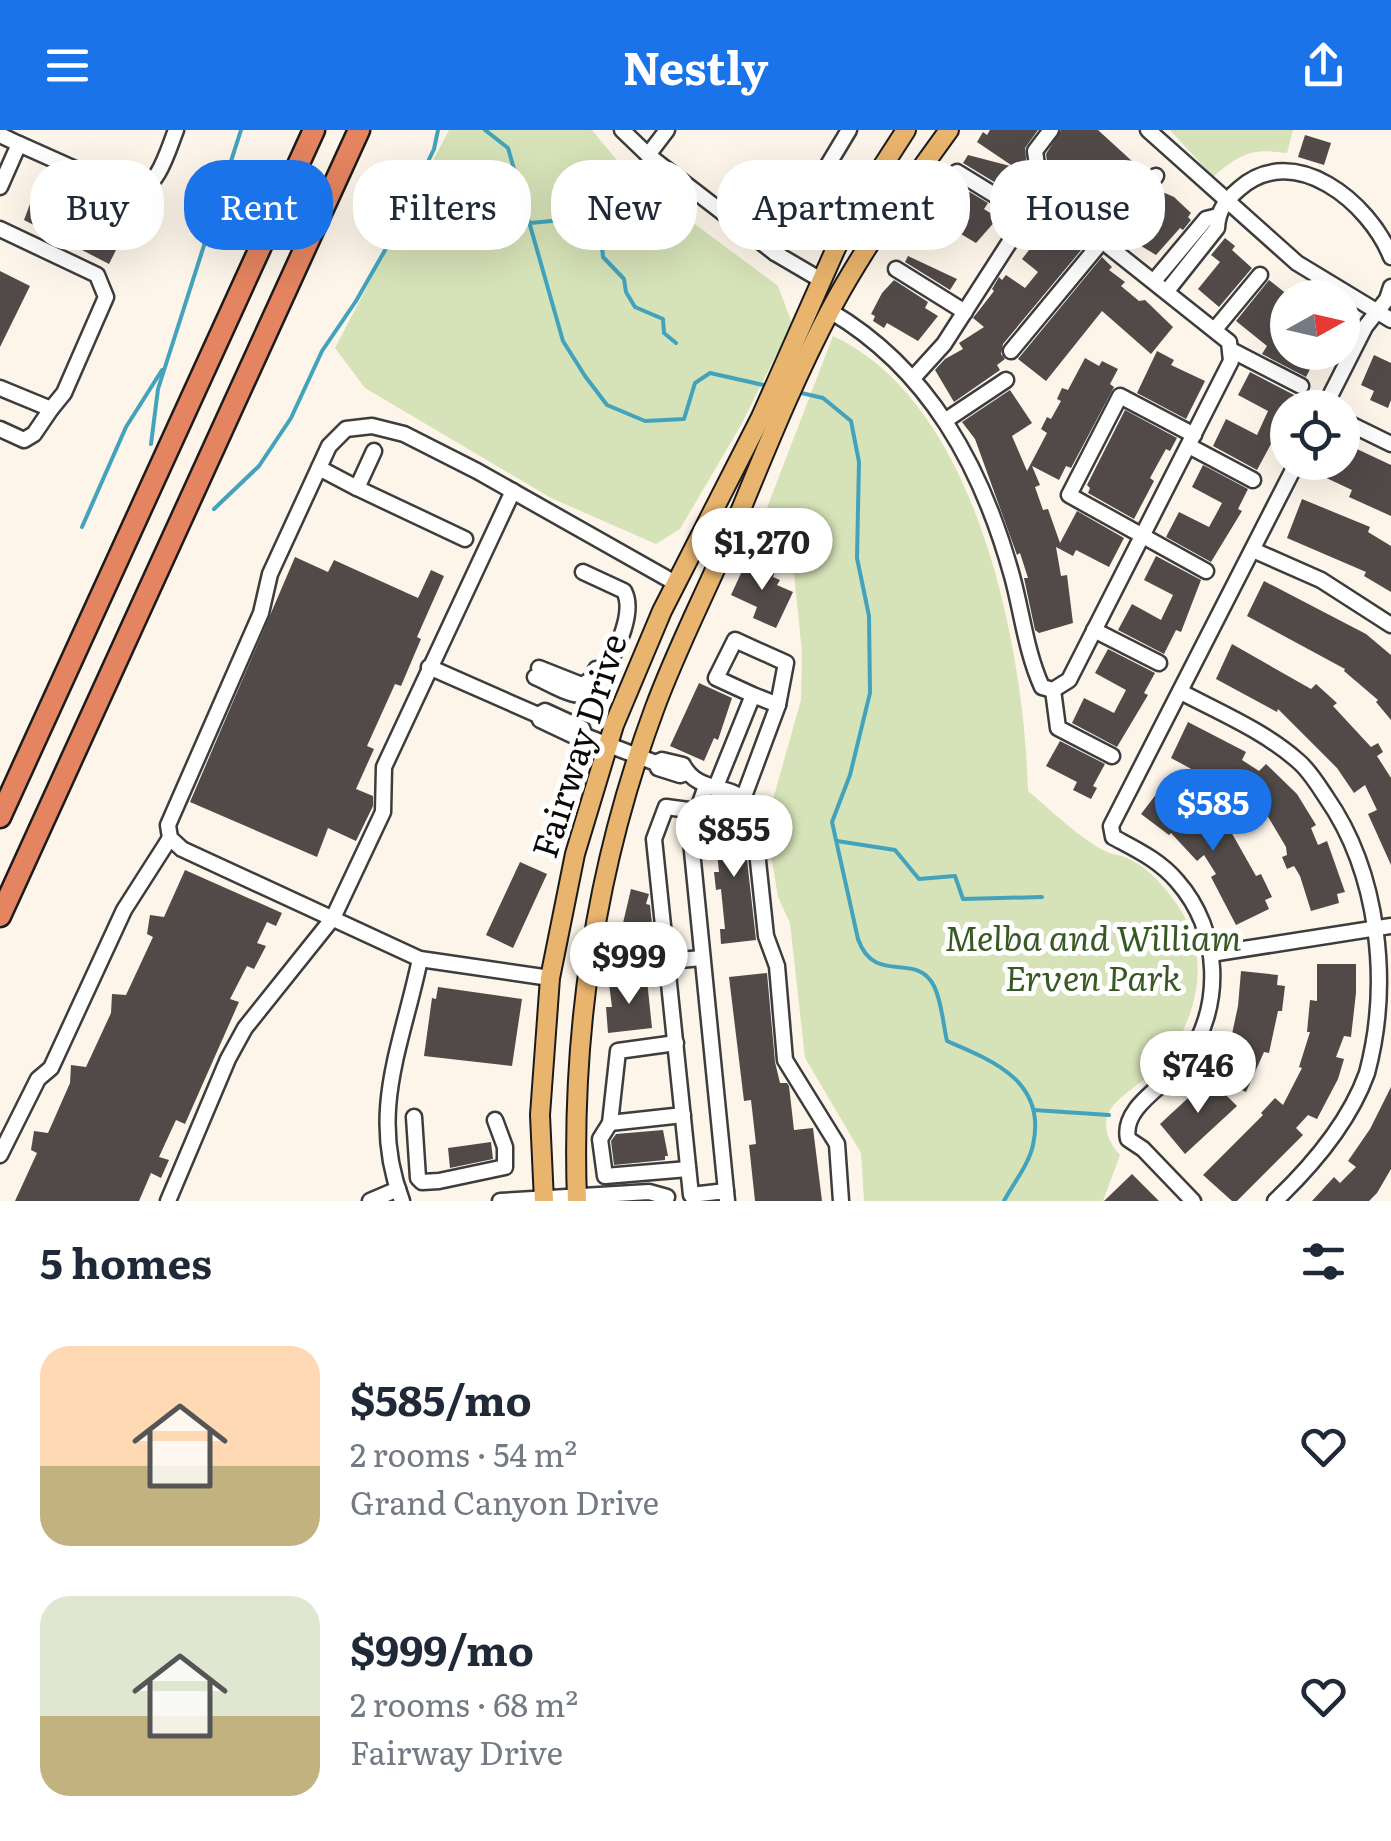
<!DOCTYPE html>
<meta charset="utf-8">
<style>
body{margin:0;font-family:Literata,serif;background:#f6f6f7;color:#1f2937;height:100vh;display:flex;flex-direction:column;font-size:38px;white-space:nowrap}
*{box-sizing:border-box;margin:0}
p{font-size:32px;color:#747a83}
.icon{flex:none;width:55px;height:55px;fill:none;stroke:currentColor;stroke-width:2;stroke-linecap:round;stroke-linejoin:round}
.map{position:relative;height:1071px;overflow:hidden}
.side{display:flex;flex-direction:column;background:#fff;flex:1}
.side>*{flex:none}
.hud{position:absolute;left:30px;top:30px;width:1332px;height:90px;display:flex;gap:20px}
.needle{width:65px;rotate:82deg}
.tools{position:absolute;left:1270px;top:150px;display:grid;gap:20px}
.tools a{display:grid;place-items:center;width:90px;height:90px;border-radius:50%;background:#fff;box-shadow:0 10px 40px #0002;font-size:50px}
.price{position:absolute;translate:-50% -85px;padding:0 22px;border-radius:35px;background:#fff;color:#222;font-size:32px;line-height:65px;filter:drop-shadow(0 2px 5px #0008)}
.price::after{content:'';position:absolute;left:50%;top:60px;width:30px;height:22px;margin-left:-15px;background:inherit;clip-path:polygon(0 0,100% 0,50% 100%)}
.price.current{background:#1a73e8;color:#fff}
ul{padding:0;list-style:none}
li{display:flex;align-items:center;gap:30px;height:250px;padding:0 40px}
li span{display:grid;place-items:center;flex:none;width:280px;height:200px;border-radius:30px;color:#555}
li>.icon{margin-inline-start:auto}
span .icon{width:120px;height:120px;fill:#fffc;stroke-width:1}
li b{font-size:42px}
h2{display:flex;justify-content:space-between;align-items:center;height:120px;padding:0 40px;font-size:42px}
.pill{padding:0 35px;border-radius:40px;background:#fff;box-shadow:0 10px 40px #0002;font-size:35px;line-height:90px}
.pill.current{background:#1a73e8;color:#fff}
header{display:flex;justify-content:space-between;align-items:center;height:130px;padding:0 40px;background:#1a73e8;color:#fff;font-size:45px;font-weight:700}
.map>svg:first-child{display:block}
.green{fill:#d6e2b7}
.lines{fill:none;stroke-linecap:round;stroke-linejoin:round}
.stream{stroke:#43a3bd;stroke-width:4}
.building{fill:#514a48}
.minor-casing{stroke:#3d3d3d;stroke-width:19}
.major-casing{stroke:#1b1b1b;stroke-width:22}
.highway-casing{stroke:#1b1b1b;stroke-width:25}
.minor{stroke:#fff;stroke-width:14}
.major{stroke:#e9b46d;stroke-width:18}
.highway{stroke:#e48460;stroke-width:20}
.labels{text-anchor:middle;stroke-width:10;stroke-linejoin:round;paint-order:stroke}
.street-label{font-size:35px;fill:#0a0a0a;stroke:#fff}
.park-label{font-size:35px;font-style:italic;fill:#385923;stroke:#fff}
</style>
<header><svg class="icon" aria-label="menu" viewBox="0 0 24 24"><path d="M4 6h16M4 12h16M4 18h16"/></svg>Nestly<svg class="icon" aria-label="share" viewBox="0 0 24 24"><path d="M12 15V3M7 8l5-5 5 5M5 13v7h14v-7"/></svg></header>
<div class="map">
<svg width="1391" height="1071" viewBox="0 0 1391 1071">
<rect width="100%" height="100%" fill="#fdf5e9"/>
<g class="green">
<path d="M449 0H592L629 45 778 156 792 193 741 295 680 399 656 414 551 368 365 258 335 218Z"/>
<path d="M1170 0H1293L1287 23C1251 18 1240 24 1213 47Z"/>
<path d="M833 206C978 273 1024 518 1028 661 1051 680 1081 710 1107 722 1114 725 1122 725 1129 729 1150 739 1165 757 1178 776 1213 827 1198 893 1158 937 1145 951 1123 963 1112 977 1100 992 1108 1013 1120 1025L1103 1071H864L861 1023 805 928 790 793 778 767 766 694 801 570 802 523 794 443 750 422Z"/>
</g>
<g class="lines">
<g class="stream">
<path d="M485 0 508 18 563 211 585 246 607 275 645 291 684 289 695 253 710 243 768 256"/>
<path d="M530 93 585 88 601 106 603 127 624 149 626 162 635 177 663 189 664 203 676 213"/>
<path d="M797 262 823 268 851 291 859 332 857 428 869 486 870 563 850 645 832 692 858 809C875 857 916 820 934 856 942 872 943 894 947 911 994 931 1047 952 1033 1015 1029 1034 1013 1054 1004 1071"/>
<path d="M151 314 158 259 241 0"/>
<path d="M214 379 259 336 291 288 322 221 356 171 388 115 434 19 438 0"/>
<path d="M82 397 126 297 162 240"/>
<path d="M837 711 895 720 919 749 955 746 963 769 1042 767"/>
<path d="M1034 980 1109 985"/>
</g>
</g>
<g class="building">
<path d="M990 0H1038L1025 18 1027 38 1014 64 963 33 968 25 1014 37 977 12 983 2 987 5Z"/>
<path d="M1061 0H1098L1145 43 1109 86 1085 63 1088 60 1081 54 1062 37 1055 38 1047 31 1046 24Z"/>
<path d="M1305 5 1331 13 1324 35 1298 27Z"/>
<path d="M953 52 988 73 984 79 998 88 976 113 929 85 946 56 949 58Z"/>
<path d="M36 58 125 102 109 134 24 90Z"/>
<path d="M1158 60 1174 67 1191 83 1188 87 1191 90 1183 100 1180 98 1156 125 1128 108 1132 104 1126 100Z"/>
<path d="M1047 86 1052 89 1054 86 1087 113 1003 214 1001 224 1005 229 997 235 1000 240 954 272 935 240 945 229 963 219 959 213 984 197 973 188 994 161 992 159 999 147 1002 150 1006 145 1025 158 1038 142 1022 129 1043 102 1037 97Z"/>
<path d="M1225 108 1235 116 1232 120 1252 138 1219 177 1198 159 1220 132 1211 125Z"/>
<path d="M908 126 957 149 950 160 905 132Z"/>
<path d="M1102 127 1112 137 1109 140 1125 152 1121 156 1139 171 1145 170 1173 197 1151 224 1102 181 1046 251 1018 229Z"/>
<path d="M0 141 30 156 0 217Z"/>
<path d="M894 150 928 172 925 178 938 186 918 211 887 193 884 198 873 191 875 186 871 184 882 163Z"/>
<path d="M1269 150 1288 165V222H1319L1306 247 1262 224 1267 216 1236 191Z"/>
<path d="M1157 221 1174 230 1171 235 1205 251 1186 289 1137 263Z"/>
<path d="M1374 225 1391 233V270L1388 278 1370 270 1374 261 1361 255Z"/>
<path d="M1085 228 1099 236 1102 231 1118 239 1110 254 1114 257 1071 338 1066 336 1059 350 1032 336 1040 355 1035 357 1043 380 1048 379 1060 413 1077 381 1124 408 1109 437 1076 420 1073 426 1056 417 1061 446 1067 445 1073 493 1039 503 1035 500 1024 448H1028L1020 423 1017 425 975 309 962 292 1010 260 1032 293 1012 306 1027 341 1047 303 1041 299 1047 287 1051 289 1061 271 1057 269 1062 258 1068 260Z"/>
<path d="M1250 242 1296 266 1288 278V292L1283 301 1275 316 1271 314 1257 340 1213 316 1226 289 1257 305 1268 281 1238 265Z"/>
<path d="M1125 280 1177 308 1170 321 1166 319 1150 348 1154 351 1134 389 1088 363 1090 358 1087 355Z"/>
<path d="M1342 312 1391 335V386L1349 367 1352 360 1320 345 1326 332H1342Z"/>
<path d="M1203 335 1248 359 1238 379 1242 381 1211 432 1166 407 1179 382 1209 397 1214 388 1222 373 1192 357Z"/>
<path d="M1302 369 1370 397 1368 402 1391 416V462L1364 446 1366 442 1287 408Z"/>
<path d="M1156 426 1201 450 1181 502 1176 500 1164 524 1118 500 1132 474 1161 490 1173 465 1144 450Z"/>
<path d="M295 427 328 442 334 430 418 468 431 440 444 446 417 507 421 509 401 556 395 554 367 616 374 619 356 659 373 666V676L356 711 328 698 317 727 190 672Z"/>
<path d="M748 428 775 441 773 447 780 450 777 455 793 462 776 498 753 488 757 477 731 465Z"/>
<path d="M1264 451 1366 504 1391 525V590L1376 572 1378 570 1344 541 1345 539 1247 486Z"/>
<path d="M1232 514 1311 559 1316 554 1337 573 1333 576 1371 617 1378 613 1383 622 1377 626 1391 648V735L1368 684 1377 680 1365 655 1354 663 1337 638 1278 579 1277 582 1216 549Z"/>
<path d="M1108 519 1155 543 1144 563 1148 565 1117 617 1072 593 1084 568 1114 583 1126 560 1095 543Z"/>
<path d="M699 553 732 568 718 610 714 608 704 631 670 616Z"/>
<path d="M1188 592 1246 622 1242 630 1259 641 1266 634 1297 664 1316 695 1311 698 1318 715 1327 711 1345 762 1337 764 1339 773 1311 781 1300 746 1294 736 1287 739 1282 727 1287 725 1286 717 1264 680 1259 685 1236 659 1234 662 1171 628Z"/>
<path d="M1060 611 1105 634 1093 656 1097 658 1091 669 1073 660 1077 652 1046 636Z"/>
<path d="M1161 658 1195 684 1206 674 1230 700 1256 746 1261 744 1272 767 1265 770 1269 779 1236 795 1211 747 1216 744 1204 725 1197 731 1171 703 1169 705 1141 684Z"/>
<path d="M742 685 756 810 721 814 720 799H725L721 759 716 760 714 742H719L715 702 710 703 709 689Z"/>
<path d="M520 732 547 744 513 818 486 805Z"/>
<path d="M185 740 282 783 276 796 267 792 257 813 266 816 254 839 247 836 230 869 239 872 185 994 176 990 159 1027 169 1030 161 1048 151 1043 139 1071H15L37 1023 31 1020 34 1001 48 1003 70 953 71 935 86 937 111 883 112 864 126 865 153 807 147 804 150 785 164 787Z"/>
<path d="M631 759 649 764 646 774 650 775 653 803 650 817 619 810Z"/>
<path d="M1317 834H1356V863L1351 907 1344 906 1336 927 1344 929 1338 949 1317 989 1308 985 1296 998 1303 1005 1237 1071H1232L1203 1045 1263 985 1261 983 1275 968 1283 975 1302 938 1299 937 1310 902H1307L1310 870 1317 871Z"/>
<path d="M1241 841 1278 845 1277 855 1285 856 1282 881H1278L1269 923 1264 922 1246 962 1210 945 1224 916 1229 918 1238 876Z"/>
<path d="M767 843 775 932 780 953H787L789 956 794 1000 813 998 822 1071H755L749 1015 756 1014 751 970 744 971 729 847Z"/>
<path d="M647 850 652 898 608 903 606 877H612L609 854Z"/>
<path d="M438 857 522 869 512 936 424 926 432 868 436 869Z"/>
<path d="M1209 948 1237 976 1185 1024 1160 994 1201 956 1204 959Z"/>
<path d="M1391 957V1039L1377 1063 1369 1071H1312L1334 1047 1340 1053 1356 1037 1348 1031 1370 999Z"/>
<path d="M663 1000 668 1026H665V1030L614 1035 611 1011 616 1004Z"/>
<path d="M491 1012 493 1029 450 1038 448 1018Z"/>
<path d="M1132 1044 1159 1071H1104Z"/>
</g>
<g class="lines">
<defs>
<g id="minor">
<path d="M622 0 648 25 667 0"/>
<path d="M1148 0 1297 133 1391 190"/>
<path d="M0 5 19 14 0 57"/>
<path d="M19 14 133 65C159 56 167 23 176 0"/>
<path d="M648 25 775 123 821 150"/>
<path d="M957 42 1027 85"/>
<path d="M1042 70 1035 21 1051 0"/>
<path d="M0 99 97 145 106 167 64 263 51 279 0 258"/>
<path d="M775 123 849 0"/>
<path d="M896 139 965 182"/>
<path d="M1154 151 1206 89 1218 86"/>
<path d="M1167 161 1217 98C1218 80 1226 70 1239 59 1294 10 1370 73 1391 127"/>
<path d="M830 181C929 239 982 337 1012 446 1022 482 1026 522 1042 557L1053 560 1069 550 1231 231 1229 212 1053 72 1042 70 1034 74 944 214 914 247"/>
<path d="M1216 198 1260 145"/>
<path d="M1011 221 1156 46"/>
<path d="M1233 221 1301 256"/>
<path d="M1324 278 1365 197 1387 169 1391 157"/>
<path d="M946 290 1006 250"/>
<path d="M1342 290 1391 314"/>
<path d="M0 299 24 310 34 304 51 279"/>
<path d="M1194 305 1120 266 1069 365 1206 441"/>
<path d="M1189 316 1253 350"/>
<path d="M374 321 357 358 465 409"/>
<path d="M319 338 357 358"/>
<path d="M1253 420 1321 450 1391 495"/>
<path d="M1094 500 1159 533"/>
<path d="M429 537 538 585 540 590 578 608 585 606 656 633 658 638 680 645 686 643"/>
<path d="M539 538 582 555 592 549 596 539"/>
<path d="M535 547C554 555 577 573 596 561 607 535 638 487 624 461L583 442"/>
<path d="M1053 560 1058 598 1112 626"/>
<path d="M1181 562C1221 583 1264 601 1298 631 1309 640 1318 655 1326 667 1379 743 1391 853 1367 943 1349 993 1313 1035 1275 1071"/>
<path d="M538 585 545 581 582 598 585 606"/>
<path d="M656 633 662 630 683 635C697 662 726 654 744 669 748 673 750 679 753 684L766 806 777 836 785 930 837 1014 841 1071"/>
<path d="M706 656 690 701 726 1061"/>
<path d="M715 659 753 565 716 548 735 510 786 533 778 575 753 565"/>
<path d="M743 669 778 575"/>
<path d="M696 681 666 677 654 709 691 1065 726 1061 727 1071"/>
<path d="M1211 824 1391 796"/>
<path d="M590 825 668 831 702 828"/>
<path d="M550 848 420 829 182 719 170 708 168 695 261 483 270 444 329 316 346 299 372 296 404 304 477 341 677 454"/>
<path d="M676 913 618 921 610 993 600 1009 605 1046 688 1039"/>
<path d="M414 987 418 1048 422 1052 439 1051 505 1037V1017L495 990"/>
<path d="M610 993 683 985"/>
<path d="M0 1025 38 949 51 938 124 780 170 708"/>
<path d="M168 1071 228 929 245 898 333 788 383 682 384 637 513 361"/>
<path d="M370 1071 398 1059"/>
<path d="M402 1071C368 982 402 916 420 829"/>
<path d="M500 1071 649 1062 667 1067"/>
<path d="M1193 1071 1143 1019 1128 1009C1121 976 1168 955 1185 931 1224 877 1221 801 1177 751 1159 730 1137 720 1113 707L1111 696 1297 332"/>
</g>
<g id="major">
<path d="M544 1071 540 985 550 848 575 724 614 595 662 481 761 287 836 118 875 48 906 0"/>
<path d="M577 1071C571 901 595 739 654 580 676 520 705 464 730 406 762 329 793 250 832 177 866 114 907 58 949 0"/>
</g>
<g id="highway">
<path d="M0 687 314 0"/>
<path d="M0 786 359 0"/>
</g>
</defs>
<use href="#minor" class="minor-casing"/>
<use href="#major" class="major-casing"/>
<use href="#highway" class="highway-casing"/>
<use href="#minor" class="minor"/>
<use href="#major" class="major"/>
<use href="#highway" class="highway"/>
</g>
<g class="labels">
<g class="street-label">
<text transform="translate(580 616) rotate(-72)" y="12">Fairway Drive</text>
</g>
<g class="park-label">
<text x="1093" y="821">Melba and William<tspan x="1093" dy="40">Erven Park</tspan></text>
</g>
</g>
</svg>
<div class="tools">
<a><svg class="needle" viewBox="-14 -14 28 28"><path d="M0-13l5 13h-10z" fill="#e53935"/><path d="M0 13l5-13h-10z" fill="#747a83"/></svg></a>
<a><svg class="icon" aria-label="locate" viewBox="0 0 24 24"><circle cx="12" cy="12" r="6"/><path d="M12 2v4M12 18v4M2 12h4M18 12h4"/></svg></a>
</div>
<b class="price" style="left:762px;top:463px">$1,270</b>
<b class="price current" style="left:1213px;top:724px">$585</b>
<b class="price" style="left:734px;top:750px">$855</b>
<b class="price" style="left:629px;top:877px">$999</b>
<b class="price" style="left:1198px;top:986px">$746</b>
<div class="hud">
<a class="pill">Buy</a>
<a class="pill current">Rent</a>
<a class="pill">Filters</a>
<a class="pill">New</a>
<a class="pill">Apartment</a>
<a class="pill">House</a>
</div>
</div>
<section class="side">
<h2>5 homes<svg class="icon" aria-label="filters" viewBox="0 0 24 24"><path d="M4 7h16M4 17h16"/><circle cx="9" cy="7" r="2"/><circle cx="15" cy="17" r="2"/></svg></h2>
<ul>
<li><span style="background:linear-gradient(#ffd9b3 60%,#c2b280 0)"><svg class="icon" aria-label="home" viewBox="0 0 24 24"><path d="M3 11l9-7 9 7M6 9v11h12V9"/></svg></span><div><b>$585/mo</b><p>2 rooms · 54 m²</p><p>Grand Canyon Drive</p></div><svg class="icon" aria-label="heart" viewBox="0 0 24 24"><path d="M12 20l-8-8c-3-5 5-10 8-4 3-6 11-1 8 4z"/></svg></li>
<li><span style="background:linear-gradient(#dfe7d0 60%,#c2b280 0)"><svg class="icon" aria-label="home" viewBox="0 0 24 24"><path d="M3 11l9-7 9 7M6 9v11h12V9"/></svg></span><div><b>$999/mo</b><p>2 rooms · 68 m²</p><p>Fairway Drive</p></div><svg class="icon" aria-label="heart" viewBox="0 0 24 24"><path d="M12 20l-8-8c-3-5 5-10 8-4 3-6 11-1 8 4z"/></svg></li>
</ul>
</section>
